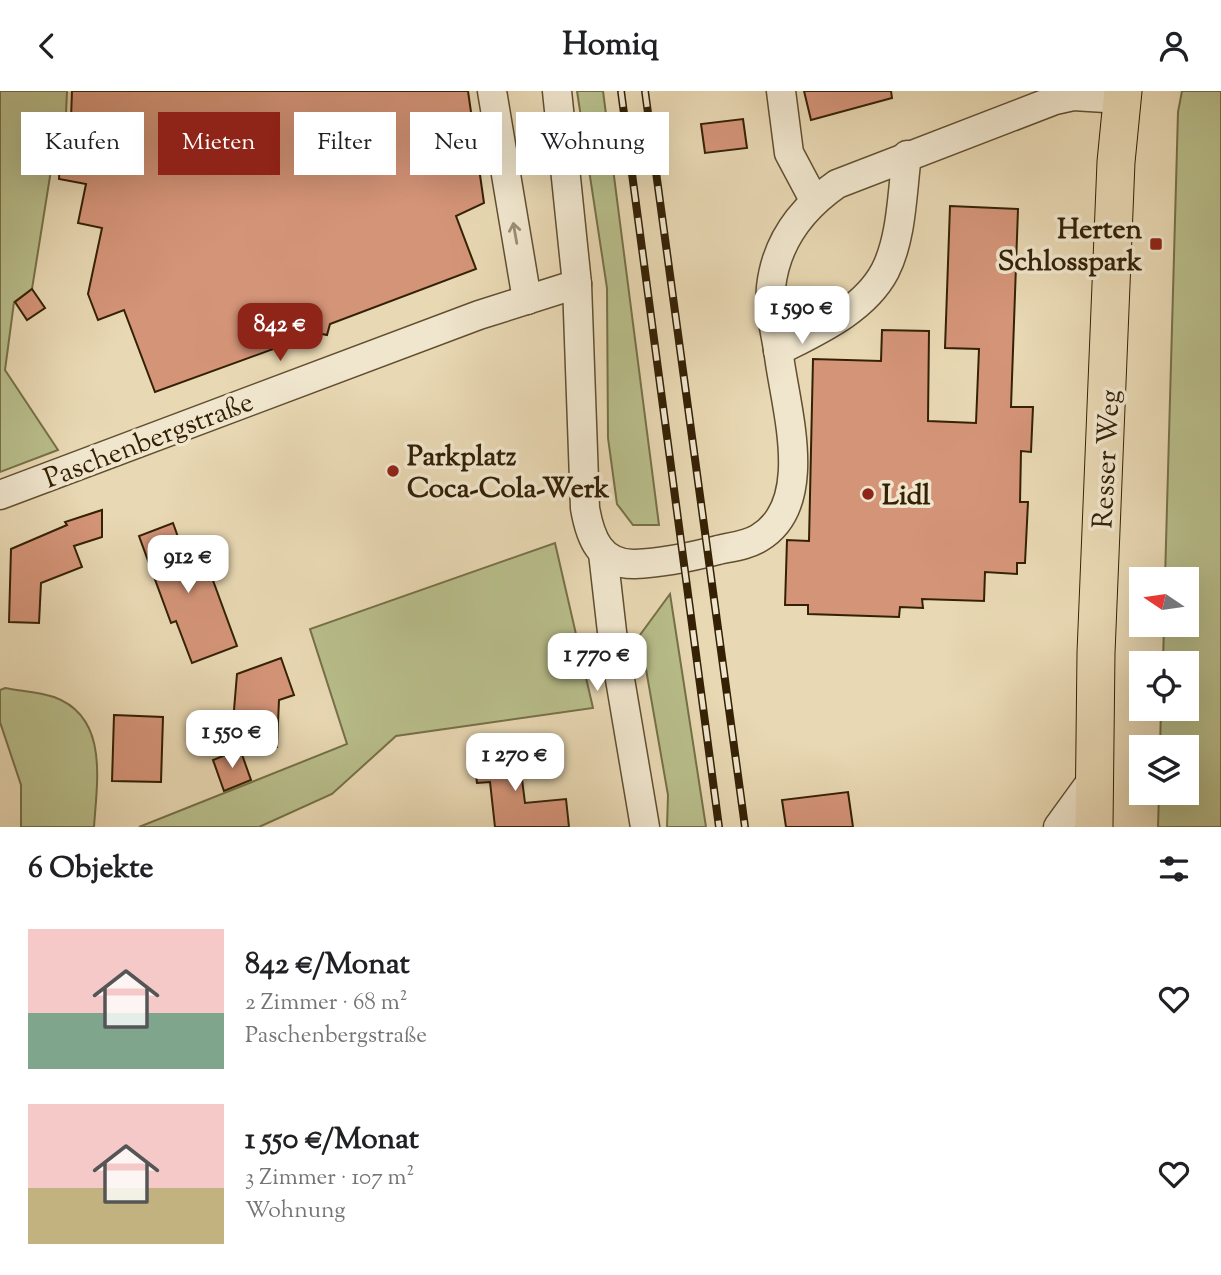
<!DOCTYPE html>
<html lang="de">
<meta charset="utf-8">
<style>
body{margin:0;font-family:"Sorts Mill Goudy",serif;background:#f2f2f2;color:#202124;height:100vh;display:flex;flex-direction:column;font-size:26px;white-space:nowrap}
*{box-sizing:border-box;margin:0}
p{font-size:23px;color:#757577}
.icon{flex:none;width:38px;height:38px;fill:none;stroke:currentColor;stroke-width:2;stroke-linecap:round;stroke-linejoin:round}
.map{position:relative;height:736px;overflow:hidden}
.drawer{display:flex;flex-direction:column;background:#fff;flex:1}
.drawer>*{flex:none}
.top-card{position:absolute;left:21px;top:21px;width:700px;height:63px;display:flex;gap:14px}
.needle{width:46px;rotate:283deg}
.tools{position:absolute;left:1129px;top:476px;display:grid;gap:14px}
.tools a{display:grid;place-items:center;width:70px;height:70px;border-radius:0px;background:#fff;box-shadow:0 7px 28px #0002;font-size:35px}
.price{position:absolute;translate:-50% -60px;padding:0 16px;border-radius:14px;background:#fff;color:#222;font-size:23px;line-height:46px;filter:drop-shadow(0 2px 4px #0008)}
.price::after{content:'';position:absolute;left:50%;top:42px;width:21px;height:16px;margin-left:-10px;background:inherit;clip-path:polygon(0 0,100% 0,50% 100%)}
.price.current{background:#8f2418;color:#fff}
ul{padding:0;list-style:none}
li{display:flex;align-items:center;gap:21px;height:175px;padding:0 28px}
li span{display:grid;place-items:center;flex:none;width:196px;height:140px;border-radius:0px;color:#555}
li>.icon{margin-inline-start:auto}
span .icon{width:84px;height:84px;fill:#fffc;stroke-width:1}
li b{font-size:30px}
h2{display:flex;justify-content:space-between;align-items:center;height:84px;padding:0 28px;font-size:30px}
.pill{padding:0 24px;border-radius:0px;background:#fff;box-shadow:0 7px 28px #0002;font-size:24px;line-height:63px}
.pill.current{background:#8f2418;color:#fff}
header{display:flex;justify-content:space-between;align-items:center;height:91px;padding:0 28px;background:#fff;font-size:32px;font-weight:700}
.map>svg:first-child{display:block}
.green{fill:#b8be8b;stroke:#767048;stroke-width:2}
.building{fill:#d49478;stroke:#342105;stroke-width:2}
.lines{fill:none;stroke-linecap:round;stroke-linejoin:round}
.minor-casing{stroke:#614f30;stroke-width:31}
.major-casing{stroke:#342105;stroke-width:39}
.minor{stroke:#f0e6ce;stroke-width:28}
.major{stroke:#e8d8b3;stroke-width:37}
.rail-casing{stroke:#342105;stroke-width:8}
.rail{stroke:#f0e6ce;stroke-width:5;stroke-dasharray:16;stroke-linecap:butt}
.oneway{stroke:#9b8d74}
.poi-dot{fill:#8f2418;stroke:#f0e6ce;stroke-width:2.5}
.labels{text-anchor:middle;stroke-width:7;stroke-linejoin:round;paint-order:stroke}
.poi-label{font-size:28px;font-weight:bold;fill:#342105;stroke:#f0e6ce;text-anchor:start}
.street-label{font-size:28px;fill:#342105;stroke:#f0e6ce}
</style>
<header><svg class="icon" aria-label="back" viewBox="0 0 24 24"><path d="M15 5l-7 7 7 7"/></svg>Homiq<svg class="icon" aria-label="person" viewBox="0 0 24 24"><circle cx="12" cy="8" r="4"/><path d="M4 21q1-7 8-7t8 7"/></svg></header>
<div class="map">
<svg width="1221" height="736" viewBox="0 0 1221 736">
<rect width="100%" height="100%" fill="#e8d8b3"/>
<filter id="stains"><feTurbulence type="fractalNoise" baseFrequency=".00286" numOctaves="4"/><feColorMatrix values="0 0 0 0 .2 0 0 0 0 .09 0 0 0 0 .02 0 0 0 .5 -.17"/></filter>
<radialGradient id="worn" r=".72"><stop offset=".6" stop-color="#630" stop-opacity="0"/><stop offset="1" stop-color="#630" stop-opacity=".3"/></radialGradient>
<g class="green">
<path d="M0 0H67L65 45 55 54 32 198 14 211 5 279 58 359 0 381Z"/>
<path d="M577 0H603L659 434H633L617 413 608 347 607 197Z"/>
<path d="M1182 0H1221V736H1158L1159 702H1186V656H1160L1161 618H1186V572H1163L1164 534H1186V488H1165L1178 21Z"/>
<path d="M555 452 593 617 396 645 332 703 259 736H139L347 653 310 538Z"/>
<path d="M670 503 706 736H667L668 704 640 544Z"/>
<path d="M5 597C20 600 39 601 54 606 109 626 97 690 94 736H21V694L0 631V599Z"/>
</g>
<g class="building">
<path d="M72 0H468L484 112 456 125 476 178 330 233 327 244 317 242 155 301 124 219 98 229 88 203 102 137 78 132 86 93 59 88 61 54 70 55Z"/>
<path d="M804 0H891L892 7 811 29Z"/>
<path d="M743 28 747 57 705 62 701 33Z"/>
<path d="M950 115 1018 118 1011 316H1033L1031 361 1021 360 1020 411H1028L1025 472H1017V483L985 481 984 510 922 508 923 517 900 516 899 526 808 523V514H785L787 449 809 450 813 268 881 270 882 239 929 240 928 330 976 332 979 258 945 257Z"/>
<path d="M32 198 45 217 27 229 15 211Z"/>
<path d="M102 419V446L74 455 82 476 41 492 39 532 9 531 11 458 67 434 65 431Z"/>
<path d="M173 432 187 471 204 465 237 555 192 572 176 530 171 532 139 445Z"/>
<path d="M281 567 294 604 279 609 277 656 231 655 237 583Z"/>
<path d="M114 624 163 626 161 691 112 690Z"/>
<path d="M518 656 525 712 566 708 569 736H495L490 691 477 692 473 661Z"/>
<path d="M240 658 251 689 224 700 213 669Z"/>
<path d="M848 701 853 736H786L782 709Z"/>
</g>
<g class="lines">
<defs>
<g id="minor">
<path d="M492 0 527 209"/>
<path d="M557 0 577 193 585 417C590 446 600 474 635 473 663 472 691 466 718 459 731 456 748 454 759 447 816 413 786 319 779 265 776 243 769 219 771 196 776 152 801 118 837 93L1055 9 1073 5 1122 8"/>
<path d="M781 0 789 62 814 109"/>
<path d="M778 260C815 241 864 220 885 180 902 147 902 101 907 64"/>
<path d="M0 404 479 224 577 193"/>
<path d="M603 462 612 541 645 736"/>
<path d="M1058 736 1095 685"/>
</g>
<path id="major" d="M1094 736 1096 562 1116 71 1123 0"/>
</defs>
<use href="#minor" class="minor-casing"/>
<use href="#major" class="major-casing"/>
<use href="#minor" class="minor"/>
<use href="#major" class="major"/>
<defs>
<g id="rail">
<path d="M621 0 719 736"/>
<path d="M645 0 745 736"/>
</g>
</defs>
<use href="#rail" class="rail-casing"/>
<use href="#rail" class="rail"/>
</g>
<defs><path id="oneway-shaft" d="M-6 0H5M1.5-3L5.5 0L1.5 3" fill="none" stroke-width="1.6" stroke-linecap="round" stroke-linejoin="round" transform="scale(1.75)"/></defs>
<use class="oneway" href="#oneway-shaft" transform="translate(515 142) rotate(-100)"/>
<g class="poi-dot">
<rect x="1149" y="146" width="14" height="14" rx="3.5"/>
<circle cx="393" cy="380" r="7"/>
<circle cx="868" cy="403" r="7"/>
</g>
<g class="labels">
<g class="poi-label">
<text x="1142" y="147" text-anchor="end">Herten<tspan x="1142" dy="32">Schlosspark</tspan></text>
<text x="407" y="374">Parkplatz<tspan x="407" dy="32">Coca-Cola-Werk</tspan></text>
<text x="882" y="413">Lidl</text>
</g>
<g class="street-label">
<text transform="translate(148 348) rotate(-21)" y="10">Paschenbergstraße</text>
<text transform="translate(1105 368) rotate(-87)" y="10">Resser Weg</text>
</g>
</g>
<rect width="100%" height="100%" filter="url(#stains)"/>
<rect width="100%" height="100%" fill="url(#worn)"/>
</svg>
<div class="tools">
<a><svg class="needle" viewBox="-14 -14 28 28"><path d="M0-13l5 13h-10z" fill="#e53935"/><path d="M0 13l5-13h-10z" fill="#757577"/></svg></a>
<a><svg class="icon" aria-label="locate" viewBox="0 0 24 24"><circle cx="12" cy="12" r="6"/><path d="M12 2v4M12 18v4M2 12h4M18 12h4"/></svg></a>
<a><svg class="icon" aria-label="layers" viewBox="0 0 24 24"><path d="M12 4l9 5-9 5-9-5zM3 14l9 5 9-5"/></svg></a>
</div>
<b class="price" style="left:802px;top:255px">1 590 €</b>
<b class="price current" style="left:280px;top:272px">842 €</b>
<b class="price" style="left:188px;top:504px">912 €</b>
<b class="price" style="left:597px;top:602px">1 770 €</b>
<b class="price" style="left:232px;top:679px">1 550 €</b>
<b class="price" style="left:515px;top:702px">1 270 €</b>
<div class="top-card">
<a class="pill">Kaufen</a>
<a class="pill current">Mieten</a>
<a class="pill">Filter</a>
<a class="pill">Neu</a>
<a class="pill">Wohnung</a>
</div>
</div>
<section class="drawer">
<h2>6 Objekte<svg class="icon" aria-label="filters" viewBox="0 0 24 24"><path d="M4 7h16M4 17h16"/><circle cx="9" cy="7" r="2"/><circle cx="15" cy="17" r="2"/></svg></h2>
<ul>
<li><span style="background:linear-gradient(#f6c9c9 60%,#7fa58c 0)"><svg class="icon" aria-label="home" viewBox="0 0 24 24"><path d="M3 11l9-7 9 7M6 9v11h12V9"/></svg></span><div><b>842 €/Monat</b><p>2 Zimmer · 68 m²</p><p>Paschenbergstraße</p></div><svg class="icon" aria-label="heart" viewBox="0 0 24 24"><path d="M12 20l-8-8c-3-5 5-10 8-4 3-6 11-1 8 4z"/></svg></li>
<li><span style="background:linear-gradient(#f6c9c9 60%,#c2b280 0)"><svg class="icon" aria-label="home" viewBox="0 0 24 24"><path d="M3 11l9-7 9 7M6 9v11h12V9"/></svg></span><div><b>1 550 €/Monat</b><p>3 Zimmer · 107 m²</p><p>Wohnung</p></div><svg class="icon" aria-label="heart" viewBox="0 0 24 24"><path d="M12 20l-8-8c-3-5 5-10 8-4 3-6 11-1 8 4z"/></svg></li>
</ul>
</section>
